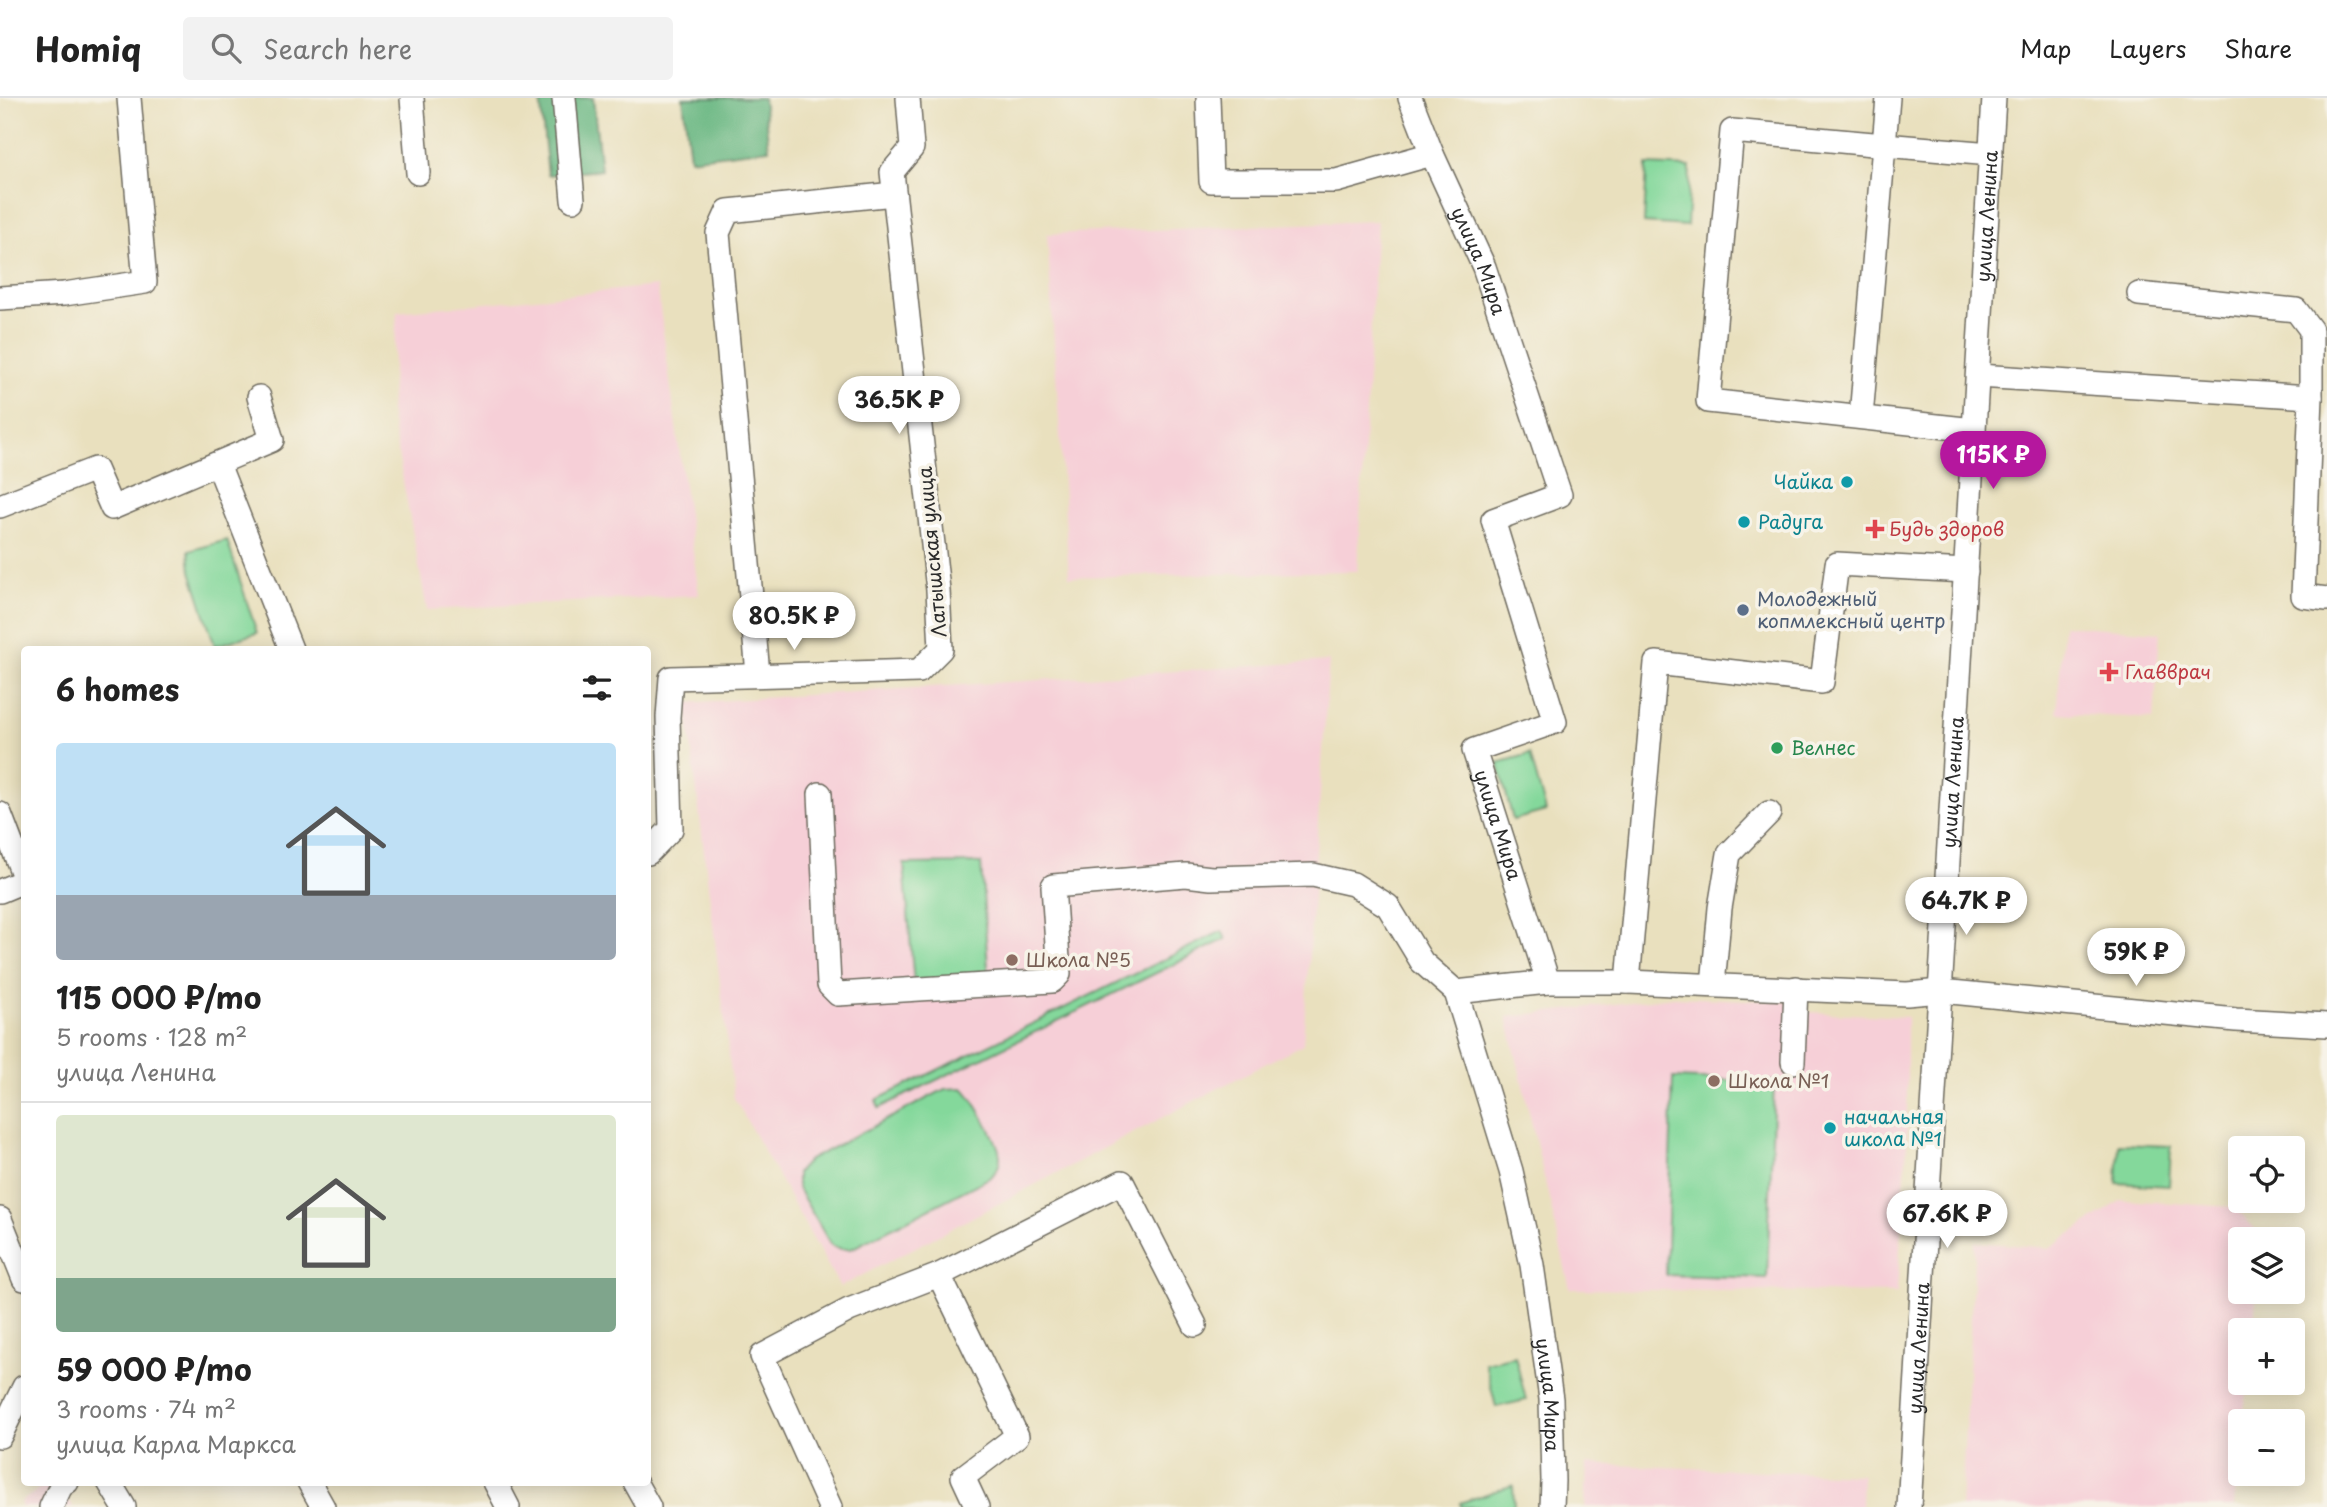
<!DOCTYPE html>
<meta charset="utf-8">
<style>
body{margin:0;font-family:"Playpen Sans",sans-serif;background:#f2f2f2;color:#222;height:100vh;display:flex;flex-direction:column;font-size:26px;white-space:nowrap}
*{box-sizing:border-box;margin:0}
p{font-size:23px;color:#767676}
.icon{flex:none;width:38px;height:38px;fill:none;stroke:currentColor;stroke-width:2;stroke-linecap:round;stroke-linejoin:round}
.map{position:relative;flex:1;overflow:hidden}
.sheet{position:absolute;left:21px;top:548px;width:630px;height:840px;display:flex;flex-direction:column;background:#fff;border-radius:7px;box-shadow:0 4px 18px #0003}
.sheet>*{flex:none}
.tools{position:absolute;left:2228px;top:1038px;display:grid;gap:14px}
.tools a{display:grid;place-items:center;width:77px;height:77px;border-radius:7px;background:#fff;box-shadow:0 4px 18px #0003;font-size:35px}
.price{position:absolute;translate:-50% -60px;padding:0 16px;border-radius:24px;background:#fff;color:#222;font-size:23px;line-height:46px;filter:drop-shadow(0 2px 4px #0008)}
.price::after{content:'';position:absolute;left:50%;top:42px;width:21px;height:16px;margin-left:-10px;background:inherit;clip-path:polygon(0 0,100% 0,50% 100%)}
.price.current{background:#b5179e;color:#fff}
ul{padding:0;list-style:none}
li{display:grid;align-content:center;gap:14px;height:371px;padding:0 35px}
li+li{border-top:2px solid #e0e0e0}
li span{display:grid;place-items:center;height:217px;border-radius:7px;color:#555}
li>.icon{margin-inline-start:auto}
span .icon{width:126px;height:126px;fill:#fffc;stroke-width:1}
li b{font-size:30px}
h2{display:flex;justify-content:space-between;align-items:center;height:84px;padding:0 35px;font-size:30px}
header{display:flex;align-items:center;gap:42px;box-sizing:border-box;height:98px;padding:0 35px;background:#fff;border-bottom:2px solid #e0e0e0}
header strong{font-size:33px}
nav{display:flex;gap:38px;margin-inline-start:auto;font-size:24px}
.search{width:490px;height:63px;background:#f2f2f2;display:flex;align-items:center;gap:18px;box-sizing:border-box;padding:0 24px;border-radius:7px;color:#767676;font-size:26px}
.map>svg:first-child{display:block}
.built{fill:#f6cfd7}
.green{fill:#84d89b;stroke:#588263;stroke-width:2}
.forest{fill:#6bb883;stroke:#4b7257;stroke-width:2}
.lines{fill:none;stroke-linecap:round;stroke-linejoin:round}
.minor-casing{stroke:#6e6a5e;stroke-width:26}
.minor{stroke:#fff;stroke-width:23}
.culture-dot{fill:#0f9aa8;stroke:#f7f3e8;stroke-width:2.5}
.health-dot{fill:#e0444e;stroke:#f7f3e8;stroke-width:2.5}
.service-dot{fill:#5c6f8a;stroke:#f7f3e8;stroke-width:2.5}
.leisure-dot{fill:#2e9e5b;stroke:#f7f3e8;stroke-width:2.5}
.education-dot{fill:#8d6e63;stroke:#f7f3e8;stroke-width:2.5}
.labels{text-anchor:middle;stroke-width:7;stroke-linejoin:round;paint-order:stroke}
.street-label{font-size:19px;fill:#2b2b2b;stroke:#f7f3e8}
.culture-label{font-size:19px;fill:#0d838f;stroke:#f7f3e8;text-anchor:start}
.health-label{font-size:19px;fill:#be3a42;stroke:#f7f3e8;text-anchor:start}
.service-label{font-size:19px;fill:#4e5e75;stroke:#f7f3e8;text-anchor:start}
.leisure-label{font-size:19px;fill:#27864d;stroke:#f7f3e8;text-anchor:start}
.education-label{font-size:19px;fill:#785e54;stroke:#f7f3e8;text-anchor:start}
</style>
<header>
<strong>Homiq</strong>
<div class="search"><svg class="icon" aria-label="search" viewBox="0 0 24 24"><circle cx="10" cy="10" r="6"/><path d="M15 15l6 6"/></svg>Search here</div>
<nav><a>Map</a><a>Layers</a><a>Share</a></nav>
</header>
<div class="map">
<svg width="2327" height="1409" viewBox="0 0 2327 1409">
<rect width="100%" height="100%" fill="#f7f3e8"/>
<filter id="ink" filterUnits="userSpaceOnUse"><feTurbulence type="fractalNoise" baseFrequency=".0143" numOctaves="2"/><feDisplacementMap in="SourceGraphic" scale="14" xChannelSelector="R" yChannelSelector="G"/><feConvolveMatrix kernelMatrix="1 2 1 2 8 2 1 2 1" color-interpolation-filters="sRGB"/></filter>
<filter id="wash" filterUnits="userSpaceOnUse"><feTurbulence type="fractalNoise" baseFrequency=".00686" numOctaves="4" result="noise"/><feDisplacementMap in="SourceGraphic" scale="28" xChannelSelector="R" yChannelSelector="G"/><feGaussianBlur stdDeviation="1.57" result="paint"/><feColorMatrix in="noise" values="0 0 0 0 0 0 0 0 0 0 0 0 0 0 0 0 0 1.4 0 .05"/><feComposite in="paint" operator="in"/></filter>
<g filter="url(#wash)">
<rect width="100%" height="100%" fill="#e9e0be"/>
<g class="built">
<path d="M1377 123 1357 473 1069 479 1047 136Z"/>
<path d="M657 188 699 497 427 512 390 313 397 214Z"/>
<path d="M2063 527 2160 534 2154 621 2057 615Z"/>
<path d="M1329 563 1303 946 840 1189 734 1000 686 605Z"/>
<path d="M1674 899 1794 904 1807 914 1907 919V1047L1897 1195 1570 1191 1507 919Z"/>
<path d="M2122 1102 2234 1109 2263 1139V1141H2240V1194H2257L2253 1232H2240V1284L2247 1285 2243 1323H2240V1355L2234 1409H1961L1975 1144 2049 1150Z"/>
<path d="M1587 1366 1862 1377 1861 1409H1585Z"/>
<path d="M50 1384H59L73 1409H22L20 1404Z"/>
</g>
<g class="green">
<path d="M1647 67 1690 69 1687 128 1644 125Z"/>
<path d="M227 442 257 535 215 548 191 473 189 453Z"/>
<path d="M1530 656 1546 713 1513 722 1498 665Z"/>
<path d="M981 765 989 885 914 887 904 766Z"/>
<path d="M1222 833 1226 841 879 1010 876 1002Z"/>
<path d="M1673 980 1774 984 1767 1180 1666 1177Z"/>
<path d="M963 990C974 1001 1000 1045 1000 1059 1000 1068 997 1072 991 1079L851 1151H841L831 1147 797 1089V1075L809 1062 945 991Z"/>
<path d="M2119 1046 2171 1048 2169 1088 2117 1085Z"/>
<path d="M1515 1258 1526 1302 1496 1309 1485 1265Z"/>
<path d="M1513 1387 1514 1409H1461L1460 1405Z"/>
</g>
<g class="forest">
<path d="M540 0H593L601 72 548 77Z"/>
<path d="M683 0H763L769 51 690 61Z"/>
</g>
</g>
<g filter="url(#ink)">
<g class="lines">
<defs>
<g id="minor">
<path d="M412 0 418 75"/>
<path d="M564 0 573 102"/>
<path d="M1208 0 1211 83H1336L1432 56"/>
<path id="s1" d="M1410 0 1432 56 1484 169 1560 397 1493 422 1555 624 1474 652 1548 884 1456 894 1511 1073 1532 1167 1551 1301 1553 1383 1552 1409"/>
<path d="M1888 0 1884 47 1732 33 1708 303 1974 332"/>
<path d="M2139 196 2296 212 2311 232V299"/>
<path d="M0 200 64 196 145 184 129 0"/>
<path d="M1978 278 2311 299 2303 498 2327 501"/>
<path d="M1861 319 1884 47 1991 56"/>
<path d="M218 366 291 551"/>
<path d="M0 408 95 371 112 410 272 342 259 299"/>
<path d="M758 576 718 135 728 113 894 96"/>
<path d="M820 696 829 887 838 896 1052 883 1059 876 1053 788 1186 777 1211 780 1313 777 1353 786 1388 808 1422 864 1456 894"/>
<path d="M0 716 24 779"/>
<path d="M648 755 671 731 668 619 671 580 919 573 941 551 938 492 892 74 912 50 908 0"/>
<path d="M0 793 24 783"/>
<path d="M1548 884H1628L1907 896 1941 893 2236 922 2327 927"/>
<path d="M1628 884 1656 565 1822 584 1837 466 1966 473"/>
<path d="M1713 887 1720 810 1729 756 1769 715"/>
<path d="M1793 964 1796 890"/>
<path d="M0 1121 24 1181"/>
<path d="M939 1177 1122 1084 1195 1227"/>
<path d="M0 1338 24 1289"/>
<path d="M109 1384 124 1409"/>
<path d="M309 1384 323 1409"/>
<path d="M495 1384 508 1409"/>
<path d="M635 1384 649 1409"/>
<path d="M51 1409 61 1388 67 1384"/>
<path d="M830 1409 762 1258 849 1212 939 1177 1017 1338 963 1379 977 1409"/>
<path id="s2" d="M1909 1409 1994 0"/>
</g>
</defs>
<use href="#minor" class="minor-casing"/>
<use href="#minor" class="minor"/>
</g>
</g>
<g class="culture-dot">
<circle cx="1847" cy="384" r="7"/>
<circle cx="1744" cy="424" r="7"/>
<circle cx="1830" cy="1030" r="7"/>
</g>
<g class="health-dot">
<path d="M1871.5 420.5h7v7h7v7h-7v7h-7v-7h-7v-7h7z"/>
<path d="M2105.5 563.5h7v7h7v7h-7v7h-7v-7h-7v-7h7z"/>
</g>
<circle class="service-dot" cx="1743" cy="512" r="7"/>
<circle class="leisure-dot" cx="1777" cy="650" r="7"/>
<g class="education-dot">
<circle cx="1012" cy="862" r="7"/>
<circle cx="1714" cy="983" r="7"/>
</g>
<g class="labels">
<g class="street-label">
<text dy="7" stroke="none"><textPath href="#s2" startOffset="1293">улица Ленина</textPath></text>
<text dy="7" stroke="none"><textPath href="#s1" startOffset="177">улица Мира</textPath></text>
<text transform="translate(932 454) rotate(-95)" y="7">Латышская улица</text>
<text dy="7" stroke="none"><textPath href="#s2" startOffset="726">улица Ленина</textPath></text>
<text dy="7" stroke="none"><textPath href="#s1" startOffset="872">улица Мира</textPath></text>
<text dy="7" stroke="none"><textPath href="#s2" startOffset="159">улица Ленина</textPath></text>
<text dy="7" stroke="none"><textPath href="#s1" startOffset="1544">улица Мира</textPath></text>
</g>
<g class="culture-label">
<text x="1833" y="391" text-anchor="end">Чайка</text>
<text x="1758" y="431">Радуга</text>
<text x="1844" y="1026">начальная<tspan x="1844" dy="22">школа №1</tspan></text>
</g>
<g class="health-label">
<text x="1889" y="438">Будь здоров</text>
<text x="2125" y="581">Главврач</text>
</g>
<g class="service-label">
<text x="1757" y="508">Молодежный<tspan x="1757" dy="22">копмлексный центр</tspan></text>
</g>
<g class="leisure-label">
<text x="1791" y="657">Велнес</text>
</g>
<g class="education-label">
<text x="1026" y="869">Школа №5</text>
<text x="1728" y="990">Школа №1</text>
</g>
</g>
</svg>
<div class="tools">
<a><svg class="icon" aria-label="locate" viewBox="0 0 24 24"><circle cx="12" cy="12" r="6"/><path d="M12 2v4M12 18v4M2 12h4M18 12h4"/></svg></a>
<a><svg class="icon" aria-label="layers" viewBox="0 0 24 24"><path d="M12 4l9 5-9 5-9-5zM3 14l9 5 9-5"/></svg></a>
<a>+</a>
<a>−</a>
</div>
<b class="price" style="left:899px;top:338px">36.5K ₽</b>
<b class="price current" style="left:1993px;top:393px">115K ₽</b>
<b class="price" style="left:794px;top:554px">80.5K ₽</b>
<b class="price" style="left:1966px;top:839px">64.7K ₽</b>
<b class="price" style="left:2136px;top:890px">59K ₽</b>
<b class="price" style="left:1947px;top:1152px">67.6K ₽</b>
<section class="sheet">
<h2>6 homes<svg class="icon" aria-label="filters" viewBox="0 0 24 24"><path d="M4 7h16M4 17h16"/><circle cx="9" cy="7" r="2"/><circle cx="15" cy="17" r="2"/></svg></h2>
<ul>
<li><span style="background:linear-gradient(#bfe0f5 70%,#9aa5b1 0)"><svg class="icon" aria-label="home" viewBox="0 0 24 24"><path d="M3 11l9-7 9 7M6 9v11h12V9"/></svg></span><div><b>115 000 ₽/mo</b><p>5 rooms · 128 m²</p><p>улица Ленина</p></div></li>
<li><span style="background:linear-gradient(#dfe7d0 75%,#7fa58c 0)"><svg class="icon" aria-label="home" viewBox="0 0 24 24"><path d="M3 11l9-7 9 7M6 9v11h12V9"/></svg></span><div><b>59 000 ₽/mo</b><p>3 rooms · 74 m²</p><p>улица Карла Маркса</p></div></li>
</ul>
</section>
</div>
